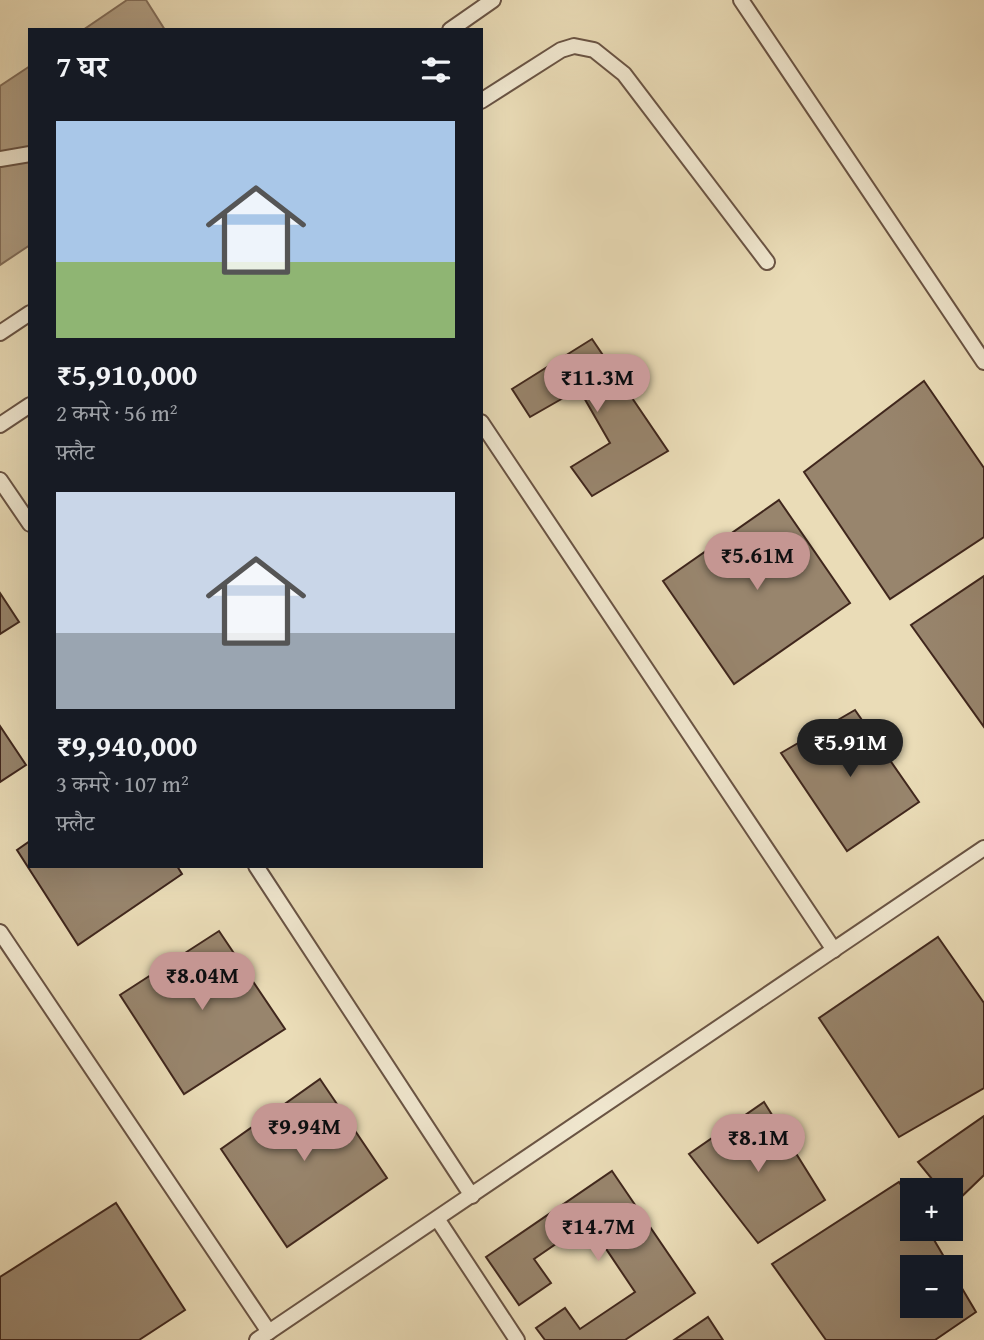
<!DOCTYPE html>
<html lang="hi">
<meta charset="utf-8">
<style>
body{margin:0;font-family:"Gentium Book Plus","Noto Serif Devanagari",serif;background:#20242c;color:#f1f3f6;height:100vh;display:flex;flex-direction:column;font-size:26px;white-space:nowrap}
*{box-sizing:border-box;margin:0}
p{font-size:23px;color:#9ea1a6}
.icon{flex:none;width:38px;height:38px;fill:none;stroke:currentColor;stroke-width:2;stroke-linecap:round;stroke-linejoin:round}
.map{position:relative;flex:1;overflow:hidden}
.details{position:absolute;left:28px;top:28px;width:455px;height:840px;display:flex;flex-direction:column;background:#171b24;border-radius:0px;box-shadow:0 7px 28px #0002}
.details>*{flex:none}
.buttons{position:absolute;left:900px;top:1178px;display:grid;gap:14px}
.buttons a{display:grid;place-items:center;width:63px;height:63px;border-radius:0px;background:#171b24;box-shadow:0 7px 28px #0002;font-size:35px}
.price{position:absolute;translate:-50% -60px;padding:0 16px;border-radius:24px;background:#c59692;color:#111;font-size:23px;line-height:46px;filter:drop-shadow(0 2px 4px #0008)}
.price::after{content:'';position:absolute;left:50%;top:42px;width:21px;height:16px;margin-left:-10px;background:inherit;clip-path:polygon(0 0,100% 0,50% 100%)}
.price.current{background:#222;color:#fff}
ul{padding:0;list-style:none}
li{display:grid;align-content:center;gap:14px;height:371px;padding:0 28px}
li span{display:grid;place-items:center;height:217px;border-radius:0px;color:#555}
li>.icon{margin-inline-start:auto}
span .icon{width:126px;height:126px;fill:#fffc;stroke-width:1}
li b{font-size:30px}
h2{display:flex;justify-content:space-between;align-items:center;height:84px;padding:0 28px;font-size:30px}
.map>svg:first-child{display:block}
.water{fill:#b09e83;stroke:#836e5a;stroke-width:2}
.building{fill:#98856d;stroke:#40271d;stroke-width:2}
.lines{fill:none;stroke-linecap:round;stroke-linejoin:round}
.service-casing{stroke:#6a5444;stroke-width:18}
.service{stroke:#f1e8d0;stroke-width:14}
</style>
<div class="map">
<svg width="984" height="1340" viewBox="0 0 984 1340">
<rect width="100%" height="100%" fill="#eadcb7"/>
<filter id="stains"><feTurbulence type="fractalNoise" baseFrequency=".00286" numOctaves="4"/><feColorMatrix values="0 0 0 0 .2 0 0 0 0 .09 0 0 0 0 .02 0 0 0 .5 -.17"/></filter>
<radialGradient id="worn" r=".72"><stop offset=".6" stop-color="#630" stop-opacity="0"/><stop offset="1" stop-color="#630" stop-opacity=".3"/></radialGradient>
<g class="water">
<path d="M127 0H146L165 30H83Z"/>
<path d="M30 66V245L0 265V86Z"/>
</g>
<g class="building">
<path d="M592 339 668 451 592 496 571 467 610 443 579 389 530 417 512 389Z"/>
<path d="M924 381 984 468V537L890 599 804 472Z"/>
<path d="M779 500 850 603 734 684 663 581Z"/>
<path d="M984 576V727L911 625Z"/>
<path d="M0 593 19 622 0 634Z"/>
<path d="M855 710 919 802 847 851 781 753Z"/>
<path d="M0 726 26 765 0 782Z"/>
<path d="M30 841V866H177L182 874 78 945 17 850Z"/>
<path d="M219 931 285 1029 184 1094 120 995Z"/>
<path d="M938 937 984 1003V1088L899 1137 819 1018Z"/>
<path d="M320 1079 387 1178 287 1247 221 1149Z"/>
<path d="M764 1102 825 1200 758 1243 689 1154Z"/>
<path d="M984 1116V1175L953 1205 950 1190H941L918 1162Z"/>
<path d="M612 1171 695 1293 625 1340H545L536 1328 565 1308 580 1329 635 1292 588 1222 534 1259 551 1283 519 1305 486 1257Z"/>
<path d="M899 1182 912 1203V1228H927L950 1267H912V1306H950V1268L976 1312 935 1340H826L772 1264Z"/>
<path d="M116 1203 185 1310 139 1340H0V1277Z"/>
<path d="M708 1317 723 1340H674Z"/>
</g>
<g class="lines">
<defs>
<g id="service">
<path d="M741 0 984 362"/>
<path d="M450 30 493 0"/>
<path d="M481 101 561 50 574 46 594 50 624 74 767 262"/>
<path d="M0 159 30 154"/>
<path d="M0 333 30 313"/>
<path d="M481 422 834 950"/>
<path d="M0 425 30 405"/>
<path d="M0 480 30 524"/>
<path d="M256 866 472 1196"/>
<path d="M0 932 269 1332"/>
<path d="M438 1220 517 1340"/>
<path d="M257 1340 984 848"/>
</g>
</defs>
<use href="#service" class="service-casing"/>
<use href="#service" class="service"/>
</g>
<rect width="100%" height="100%" filter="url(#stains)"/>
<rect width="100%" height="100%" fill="url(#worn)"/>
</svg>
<div class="buttons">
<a>+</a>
<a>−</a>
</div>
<b class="price" style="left:597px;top:414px">₹11.3M</b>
<b class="price" style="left:757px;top:592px">₹5.61M</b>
<b class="price current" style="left:850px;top:779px">₹5.91M</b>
<b class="price" style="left:202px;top:1012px">₹8.04M</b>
<b class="price" style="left:304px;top:1163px">₹9.94M</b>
<b class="price" style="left:758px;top:1174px">₹8.1M</b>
<b class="price" style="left:598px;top:1263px">₹14.7M</b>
<section class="details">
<h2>7 घर<svg class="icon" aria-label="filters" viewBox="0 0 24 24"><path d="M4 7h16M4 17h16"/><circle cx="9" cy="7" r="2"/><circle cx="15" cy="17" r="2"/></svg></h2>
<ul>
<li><span style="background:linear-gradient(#a9c7e8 65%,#8fb573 0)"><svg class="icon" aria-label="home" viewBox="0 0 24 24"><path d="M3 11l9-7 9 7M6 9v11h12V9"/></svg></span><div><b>₹5,910,000</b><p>2 कमरे · 56 m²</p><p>फ़्लैट</p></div></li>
<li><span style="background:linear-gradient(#c9d6e8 65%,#9aa5b1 0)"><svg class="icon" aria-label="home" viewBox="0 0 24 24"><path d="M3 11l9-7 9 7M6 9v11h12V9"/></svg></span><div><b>₹9,940,000</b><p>3 कमरे · 107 m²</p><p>फ़्लैट</p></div></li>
</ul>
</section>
</div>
